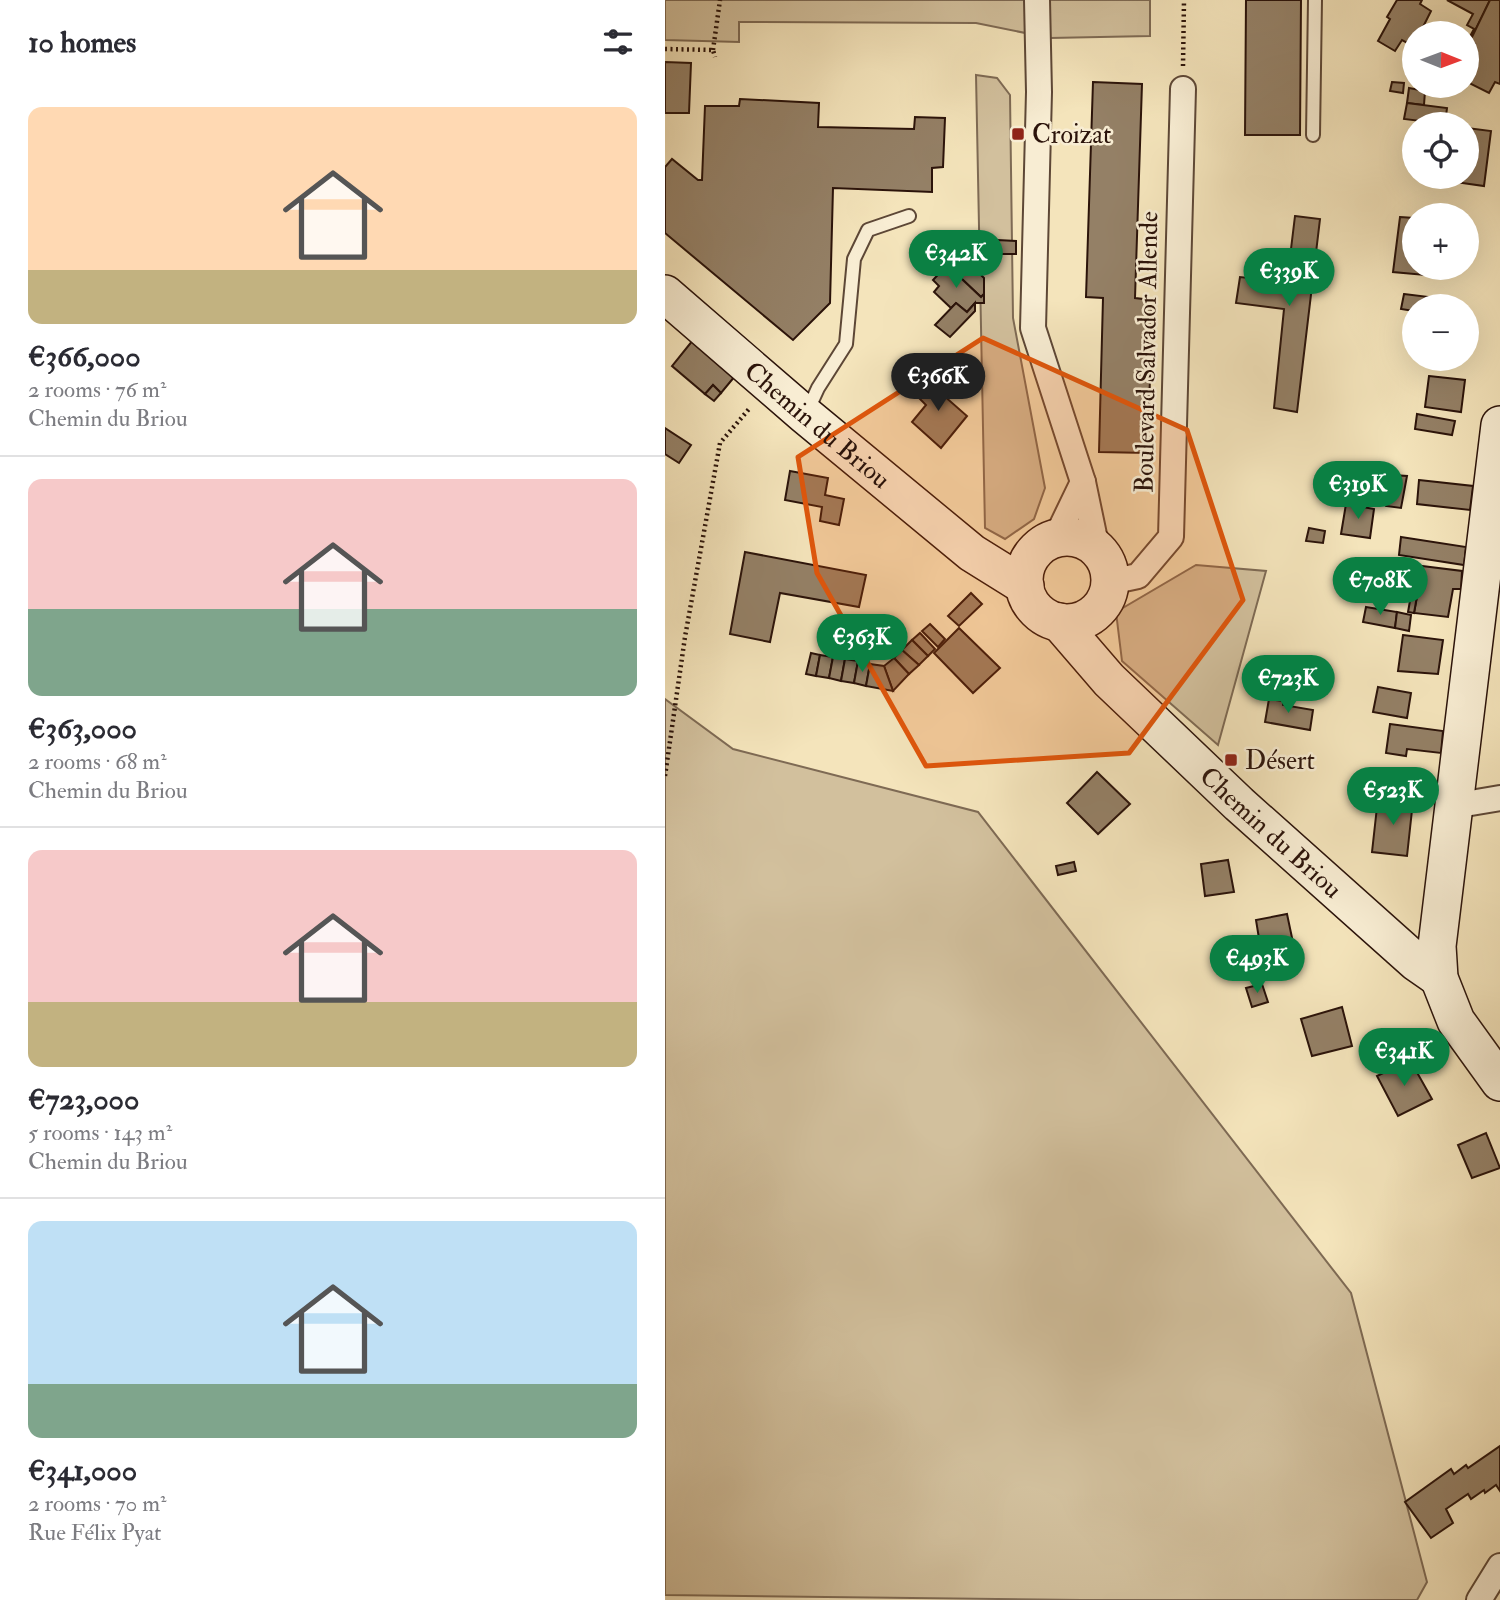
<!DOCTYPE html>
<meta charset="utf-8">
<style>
body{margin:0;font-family:"IM FELL Double Pica",serif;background:#f7f7f7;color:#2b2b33;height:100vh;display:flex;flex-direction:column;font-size:26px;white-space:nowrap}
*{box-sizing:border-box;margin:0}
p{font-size:23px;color:#7c7c81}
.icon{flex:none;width:38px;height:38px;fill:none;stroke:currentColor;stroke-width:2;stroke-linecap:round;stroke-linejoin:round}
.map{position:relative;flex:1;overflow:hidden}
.side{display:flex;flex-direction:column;background:#fff;width:665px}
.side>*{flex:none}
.needle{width:46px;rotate:91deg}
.fabs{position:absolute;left:737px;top:21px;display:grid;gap:14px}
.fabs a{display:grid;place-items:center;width:77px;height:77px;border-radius:50%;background:#fff;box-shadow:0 7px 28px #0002;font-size:35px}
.price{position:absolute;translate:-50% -60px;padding:0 16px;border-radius:24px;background:#0b8043;color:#fff;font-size:23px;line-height:46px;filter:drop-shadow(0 2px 4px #0008)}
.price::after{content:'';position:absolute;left:50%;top:42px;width:21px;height:16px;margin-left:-10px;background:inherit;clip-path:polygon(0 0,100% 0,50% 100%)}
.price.active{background:#222;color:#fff}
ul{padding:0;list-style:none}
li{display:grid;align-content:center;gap:14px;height:371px;padding:0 28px}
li+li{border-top:2px solid #e1e1e2}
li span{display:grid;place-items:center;height:217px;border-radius:14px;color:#555}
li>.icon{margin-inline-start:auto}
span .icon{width:126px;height:126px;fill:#fffc;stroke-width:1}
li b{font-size:30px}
h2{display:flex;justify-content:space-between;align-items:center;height:84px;padding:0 28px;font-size:30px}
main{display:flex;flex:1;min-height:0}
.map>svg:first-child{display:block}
.green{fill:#d2c09d;stroke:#7e6a54;stroke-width:2}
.building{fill:#948066;stroke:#2b130a;stroke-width:2}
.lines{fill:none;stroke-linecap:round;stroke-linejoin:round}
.lane-casing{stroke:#5d4736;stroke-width:16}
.street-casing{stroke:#5d4736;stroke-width:28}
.secondary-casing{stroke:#2b130a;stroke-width:40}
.path{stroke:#2b130a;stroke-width:4.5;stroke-dasharray:2 3.5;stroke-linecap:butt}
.lane{stroke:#f8edd3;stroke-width:12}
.street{stroke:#f8edd3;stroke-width:24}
.secondary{stroke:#f8edd3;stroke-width:37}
.marked{fill:#df560c;fill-opacity:0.2;stroke:#df560c;stroke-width:5;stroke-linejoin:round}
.poi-dot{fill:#8f2418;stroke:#f8edd3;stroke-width:2.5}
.labels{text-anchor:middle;stroke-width:5;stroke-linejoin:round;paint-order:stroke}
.poi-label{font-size:26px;fill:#2b130a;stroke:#f8edd3;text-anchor:start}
.street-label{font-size:26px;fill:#2b130a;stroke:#f8edd3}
</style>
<main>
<section class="side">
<h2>10 homes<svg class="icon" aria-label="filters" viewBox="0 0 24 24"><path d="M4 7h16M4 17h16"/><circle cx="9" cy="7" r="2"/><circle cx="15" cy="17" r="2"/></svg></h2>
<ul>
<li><span style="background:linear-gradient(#ffd9b3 75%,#c2b280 0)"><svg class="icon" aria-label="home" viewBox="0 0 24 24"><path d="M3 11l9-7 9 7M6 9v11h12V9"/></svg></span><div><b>€366,000</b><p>2 rooms · 76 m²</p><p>Chemin du Briou</p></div></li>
<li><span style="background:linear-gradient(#f6c9c9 60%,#7fa58c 0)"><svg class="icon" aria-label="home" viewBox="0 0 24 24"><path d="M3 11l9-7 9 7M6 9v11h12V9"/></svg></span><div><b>€363,000</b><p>2 rooms · 68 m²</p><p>Chemin du Briou</p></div></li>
<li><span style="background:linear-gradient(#f6c9c9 70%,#c2b280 0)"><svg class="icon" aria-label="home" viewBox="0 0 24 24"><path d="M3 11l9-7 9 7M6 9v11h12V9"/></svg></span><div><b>€723,000</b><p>5 rooms · 143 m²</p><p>Chemin du Briou</p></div></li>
<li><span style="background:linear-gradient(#bfe0f5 75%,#7fa58c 0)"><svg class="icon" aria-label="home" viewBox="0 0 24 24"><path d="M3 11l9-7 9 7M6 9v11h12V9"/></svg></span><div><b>€341,000</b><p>2 rooms · 70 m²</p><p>Rue Félix Pyat</p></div></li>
</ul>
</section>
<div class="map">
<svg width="835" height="1600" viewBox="0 0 835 1600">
<rect width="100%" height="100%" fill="#f4e4bb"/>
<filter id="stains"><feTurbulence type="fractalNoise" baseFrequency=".00286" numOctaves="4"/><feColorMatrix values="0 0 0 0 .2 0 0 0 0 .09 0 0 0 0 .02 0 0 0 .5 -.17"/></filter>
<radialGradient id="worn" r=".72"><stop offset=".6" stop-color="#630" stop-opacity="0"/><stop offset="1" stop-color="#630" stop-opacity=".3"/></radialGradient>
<g class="green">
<path d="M0 0H485V36L385 38 311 23 74 22V42L0 40Z"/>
<path d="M311 75 332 78 345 95 348 318 380 488 369 519 340 539 320 528Z"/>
<path d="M531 565 601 571 553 745 457 661 451 612Z"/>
<path d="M0 699 68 749 313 812 686 1293 762 1582 752 1600H416L0 1595Z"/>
</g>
<g class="building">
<path d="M581 0H636L635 135H580Z"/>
<path d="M732 0H757L755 4 766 11 755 33H749L748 46 737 40 730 51 713 41 725 19 722 17Z"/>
<path d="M782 0H825L805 41 803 40 809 29 802 25 808 14Z"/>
<path d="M825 0H835V84L830 82 824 93 802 82V60L810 44 805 41Z"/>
<path d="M0 62 26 63 24 113H0Z"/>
<path d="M428 82 477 84 470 298 487 300 483 453 434 452 438 298 421 297Z"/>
<path d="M727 82 739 83 738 93 725 91Z"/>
<path d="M744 88 760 91 759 105 742 103Z"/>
<path d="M75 99 154 103 153 127 249 129 250 117 280 118 278 167 267 168V192L168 188 165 303 128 340 0 233V167L7 159 33 180H37L40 106H74Z"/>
<path d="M742 103 782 108 780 124 739 119Z"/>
<path d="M802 128 826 131 819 186 783 181 784 177H802Z"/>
<path d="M630 216 655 219 632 412 609 408 619 309 571 303 575 277 622 282Z"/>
<path d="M735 217 749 218V268H761L760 275 728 272Z"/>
<path d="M332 240 351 241V254H332Z"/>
<path d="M293 252 319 278V294L316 297 282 265Z"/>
<path d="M282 265 316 297 319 294V303H310L302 312 291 303 286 308 269 292 274 286 268 280Z"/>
<path d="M739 294 764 297 763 306H749V311L736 309Z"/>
<path d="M291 303 302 312 310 303V311L285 337 270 325Z"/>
<path d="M28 340 70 376 56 393 48 385 40 394 7 366Z"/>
<path d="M269 375 284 388 278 395 302 416 276 448 247 422 261 405 252 396Z"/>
<path d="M764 376 800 380 796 412 760 407Z"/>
<path d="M48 385 56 393 49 401 40 394Z"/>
<path d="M752 414 790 421 787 435 750 429Z"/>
<path d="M0 428 26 445 14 463 0 454Z"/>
<path d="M125 471 163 478 160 495 179 499 174 525 155 521 157 507 120 500Z"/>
<path d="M727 475 742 476 736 508 721 506Z"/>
<path d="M754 480 808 486 805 510 752 504Z"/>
<path d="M681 504 709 509 705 538 676 534Z"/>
<path d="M644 528 660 531 658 543 641 541Z"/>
<path d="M736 537 801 547 799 565 734 555Z"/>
<path d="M80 552 201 575 194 607 115 593 105 642 65 634Z"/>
<path d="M749 565 797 571 796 589H788L783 617 749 613 754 585 746 584Z"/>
<path d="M748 584 754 585 749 613 743 612Z"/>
<path d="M306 593 317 604 294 626 283 616Z"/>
<path d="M701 607 732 612 730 628 698 622Z"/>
<path d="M732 612 746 615 744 631 730 628Z"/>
<path d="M265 624 280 639 273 647 257 631Z"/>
<path d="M294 628 335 668 308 693 269 653Z"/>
<path d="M255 633 270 649 263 656 247 640Z"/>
<path d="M738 635 778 640 773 674 733 671Z"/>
<path d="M247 640 263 656 254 665 237 650Z"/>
<path d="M237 650 254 665 244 674 229 658Z"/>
<path d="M146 653 155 655 151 676 141 674Z"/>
<path d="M155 655 168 657 164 678 151 676Z"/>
<path d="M168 657 180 659 176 681 164 678Z"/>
<path d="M229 658 244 674 228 691 219 666Z"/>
<path d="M180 659 193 661 189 683 176 681Z"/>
<path d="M193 661 205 664 201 686 189 683Z"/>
<path d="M205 664 219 666 228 691 201 686Z"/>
<path d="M713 687 746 693 742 718 708 712Z"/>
<path d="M604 699 618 701V705L648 710 645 730 600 722Z"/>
<path d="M725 724 778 731 776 753 742 749 741 756 721 753Z"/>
<path d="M432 772 465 804 433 834 402 803Z"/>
<path d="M713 798 748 801 742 856 707 852Z"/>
<path d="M563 860 569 892 540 896 536 864Z"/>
<path d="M409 862 411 871 393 875 391 866Z"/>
<path d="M622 914 630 952 557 966 555 952 573 949 574 954 596 951 591 920Z"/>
<path d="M597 984 603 1002 587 1007 581 988Z"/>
<path d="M677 1007 687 1046 647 1056 636 1019Z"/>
<path d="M745 1060 767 1099 733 1116 712 1076Z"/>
<path d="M821 1133 835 1168 807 1178 793 1145Z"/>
<path d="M835 1446V1491L831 1485 820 1493 819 1490 806 1499 803 1494 781 1509 788 1523 766 1538 740 1502 786 1469 789 1474 801 1465 803 1468Z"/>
</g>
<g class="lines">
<defs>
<g id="lane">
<path d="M648 135 650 0"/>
<path d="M142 412 153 388 181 344 189 259 203 230 244 216"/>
</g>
<g id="street">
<path d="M372 0 374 92 368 328 418 482 432 549"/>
<path d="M391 538 418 482"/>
<path d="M445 582 473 576 506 537 518 89"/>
<path d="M788 806 835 798"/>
<path d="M814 1600 835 1566"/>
</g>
<g id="secondary">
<path id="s1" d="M0 294 140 415 307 553 360 586"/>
<path d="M835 425 772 946 774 978 791 1021 835 1082"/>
<circle cx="402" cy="580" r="43"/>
<path id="s2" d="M394 622 444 680 574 804 751 962 774 978"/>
</g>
</defs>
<use href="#lane" class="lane-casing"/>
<use href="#street" class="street-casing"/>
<use href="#secondary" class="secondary-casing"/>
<g class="path">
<path d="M0 49 48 50 50 57"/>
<path d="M48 50 55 0"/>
<path d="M518 66 519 0"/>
<path d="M0 776 20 637 55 443 84 409"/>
</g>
<use href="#lane" class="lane"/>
<use href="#street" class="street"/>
<use href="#secondary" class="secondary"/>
</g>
<path class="marked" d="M318 338 522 430 578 600 464 753 261 766 152 573 133 457Z"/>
<g class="poi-dot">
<rect x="346" y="127" width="14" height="14" rx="3.5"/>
<rect x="559" y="753" width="14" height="14" rx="3.5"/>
</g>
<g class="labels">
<g class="poi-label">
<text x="367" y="143">Croizat</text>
<text x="580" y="769">Désert</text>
</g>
<g class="street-label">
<text transform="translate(481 352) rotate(-89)" y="9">Boulevard Salvador Allende</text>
<text dy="9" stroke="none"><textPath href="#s1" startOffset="201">Chemin du Briou</textPath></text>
<text dy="9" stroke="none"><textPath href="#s2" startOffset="299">Chemin du Briou</textPath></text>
</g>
</g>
<rect width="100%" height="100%" filter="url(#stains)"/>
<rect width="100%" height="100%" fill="url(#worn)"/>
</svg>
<div class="fabs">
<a><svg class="needle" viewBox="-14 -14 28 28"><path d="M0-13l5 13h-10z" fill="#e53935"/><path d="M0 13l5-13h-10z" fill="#7c7c81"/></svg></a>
<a><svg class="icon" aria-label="locate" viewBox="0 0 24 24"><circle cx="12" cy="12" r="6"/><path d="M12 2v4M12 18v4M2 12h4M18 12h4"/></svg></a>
<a>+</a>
<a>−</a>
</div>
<b class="price" style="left:291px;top:290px">€342K</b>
<b class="price" style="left:624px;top:308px">€339K</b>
<b class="price active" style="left:273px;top:413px">€366K</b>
<b class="price" style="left:693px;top:521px">€319K</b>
<b class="price" style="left:715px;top:617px">€708K</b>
<b class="price" style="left:197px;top:674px">€363K</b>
<b class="price" style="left:623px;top:715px">€723K</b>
<b class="price" style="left:728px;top:827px">€523K</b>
<b class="price" style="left:592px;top:995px">€493K</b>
<b class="price" style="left:739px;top:1088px">€341K</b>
</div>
</main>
